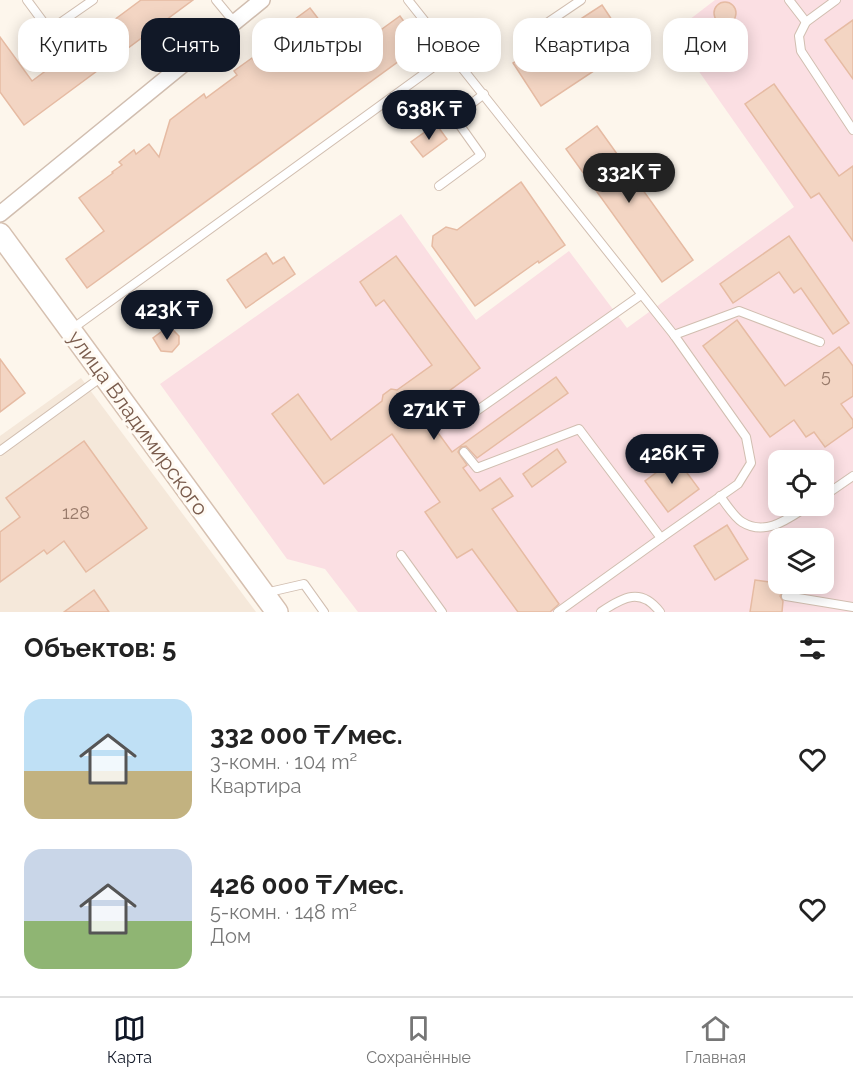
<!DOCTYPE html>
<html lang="ru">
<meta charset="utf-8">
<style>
body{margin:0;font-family:Raleway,sans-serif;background:#f2f2f2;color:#222;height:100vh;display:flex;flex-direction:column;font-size:22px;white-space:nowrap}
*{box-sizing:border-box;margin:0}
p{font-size:20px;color:#767676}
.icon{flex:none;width:33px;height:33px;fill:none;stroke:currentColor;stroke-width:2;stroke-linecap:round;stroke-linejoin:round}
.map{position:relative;height:612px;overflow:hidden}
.panel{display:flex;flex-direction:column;background:#fff;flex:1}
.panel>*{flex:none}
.top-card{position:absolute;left:18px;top:18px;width:818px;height:54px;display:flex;gap:12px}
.controls{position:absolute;left:768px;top:450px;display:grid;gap:12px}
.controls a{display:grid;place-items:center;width:66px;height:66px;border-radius:12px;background:#fff;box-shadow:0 3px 15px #0003;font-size:30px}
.price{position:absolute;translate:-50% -51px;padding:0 14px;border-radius:21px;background:#111827;color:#fff;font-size:20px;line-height:39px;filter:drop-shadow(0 2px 3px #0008)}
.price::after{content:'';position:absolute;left:50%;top:36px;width:18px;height:14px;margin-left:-9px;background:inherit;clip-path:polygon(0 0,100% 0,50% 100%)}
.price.current{background:#222;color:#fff}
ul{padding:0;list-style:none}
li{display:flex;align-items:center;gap:18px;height:150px;padding:0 24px}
li span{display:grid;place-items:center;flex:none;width:168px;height:120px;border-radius:18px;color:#555}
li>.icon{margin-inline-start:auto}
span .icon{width:72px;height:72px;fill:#fffc;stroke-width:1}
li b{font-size:26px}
h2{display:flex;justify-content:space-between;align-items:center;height:72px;padding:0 24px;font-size:26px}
.chip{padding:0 21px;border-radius:18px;background:#fff;box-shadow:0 3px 15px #0003;font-size:21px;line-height:54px}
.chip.current{background:#111827;color:#fff}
.tabs{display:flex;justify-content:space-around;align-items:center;height:84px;border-top:2px solid #e0e0e0;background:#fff;font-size:16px;color:#767676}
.tabs a{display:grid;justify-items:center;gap:3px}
.tabs .current{color:#111827}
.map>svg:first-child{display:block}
.residential{fill:#f5e8da}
.medical{fill:#fbdfe3;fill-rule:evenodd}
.building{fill:#f3d5c3;stroke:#e6bba3;stroke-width:1.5}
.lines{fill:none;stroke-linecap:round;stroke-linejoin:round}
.lane-casing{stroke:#d1beb0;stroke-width:10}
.street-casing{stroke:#d1beb0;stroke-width:18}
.secondary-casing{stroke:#d6c0b0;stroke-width:24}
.lane{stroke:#fff;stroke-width:8}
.street{stroke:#fff;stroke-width:15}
.secondary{stroke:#fff;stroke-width:21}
.labels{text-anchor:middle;stroke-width:6;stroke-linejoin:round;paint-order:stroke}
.number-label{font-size:18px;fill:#987a6a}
.street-label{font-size:21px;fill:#7a5c4d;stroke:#fffaf3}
</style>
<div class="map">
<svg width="853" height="612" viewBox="0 0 853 612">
<rect width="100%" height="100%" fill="#fdf6ec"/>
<path class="residential" d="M81 378 256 612H0V436Z"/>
<path class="medical" d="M715 0H853V612H358L325 569 287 559 160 384 401 214 476 320 569 251 627 328 794 207 672 33ZM778 460H824V506H778ZM778 538H824V584H778Z"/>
<g class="building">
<path d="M141 0H193L24 125 0 92V37L32 81Z"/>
<circle cx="725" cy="13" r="11"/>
<path d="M602 5 630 47 541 106 513 63Z"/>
<path d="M310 8 346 55 400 16 421 45 87 288 66 259 104 231 79 198 113 173 112 172 122 165 119 162 134 150 136 154 149 144 159 157 170 120 204 94 206 98 237 75 234 71 252 58 254 61 284 39 279 31Z"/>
<path d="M853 20V79L825 40Z"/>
<path d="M774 84 839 176 853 166V241L819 193 811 198 745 104Z"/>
<path d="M436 124 447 139 423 157 411 142Z"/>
<path d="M597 126 693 260 662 282 566 149Z"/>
<path d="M521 182 565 245 539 263 538 261 475 306 432 246 433 236 446 227 457 230Z"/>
<path d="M789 236 849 323 833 334 801 288 794 293 779 272 733 303 720 284Z"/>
<path d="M266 253 273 264 284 257 295 274 246 308 227 280Z"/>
<path d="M396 256 480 368 422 411 452 452 556 377 568 393 477 458 466 446 461 447 458 452 467 465 463 468 480 491 500 478 513 496 492 509 559 604 550 612H518L472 549 457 558 425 512 440 502 392 434 324 484 272 414 298 394 331 440 382 401 383 395 391 389 397 390 432 365 384 300 376 306 360 282Z"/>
<path d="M737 320 785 386 839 347 853 366V396L841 404 853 420V427L825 447 814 432 806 437 794 420 770 437 703 346Z"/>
<path d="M165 329 173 330 179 336V344L172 352 161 351 153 338Z"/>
<path d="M0 359 25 393 0 412Z"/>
<path d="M84 441 147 528 86 572 64 541 47 554 44 550 0 582V532L20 517 6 498Z"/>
<path d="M557 449 566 462 532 487 523 474Z"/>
<path d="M676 458 699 489 668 512 645 481Z"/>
<path d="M727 525 748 559 715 580 694 546Z"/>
<path d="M755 580 786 584 785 590 780 596 783 601 782 612H750Z"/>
<path d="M94 590 109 612H64Z"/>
</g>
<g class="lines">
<defs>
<g id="lane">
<path d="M27 0 44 23 57 25 93 0"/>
<path d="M216 0 235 23"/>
<path d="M408 0 674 335 746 437 751 463 738 484 661 538 579 429 477 468 464 452"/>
<path d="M789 0 806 22 836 0"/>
<path d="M806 22 799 36 801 51 853 130"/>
<path d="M519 42 581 0"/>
<path d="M439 186 481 155 454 117 484 94"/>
<path d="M72 329 450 55"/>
<path d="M674 335 739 311 820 342"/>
<path d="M465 419 641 295"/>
<path d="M0 451 103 376"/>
<path d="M720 496C726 504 734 517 742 522 766 537 789 518 808 506"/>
<path d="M824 496 853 476"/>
<path d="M401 555 442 612"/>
<path d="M265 593 304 584 324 612"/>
<path d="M786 596 853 607"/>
<path d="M558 612 661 538"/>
<path d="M601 612C623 597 641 587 660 612"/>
</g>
<path id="street" d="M0 214 262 0"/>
<path id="secondary" d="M0 234 277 612"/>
</defs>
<use href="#lane" class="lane-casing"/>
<use href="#street" class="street-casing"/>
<use href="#secondary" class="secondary-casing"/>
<use href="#lane" class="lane"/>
<use href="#street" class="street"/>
<use href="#secondary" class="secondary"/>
</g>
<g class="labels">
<g class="number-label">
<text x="826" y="382">5</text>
<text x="76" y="519">128</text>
</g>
<g class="street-label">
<text transform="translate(138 423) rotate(54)" y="7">улица Владимирского</text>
</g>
</g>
</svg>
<div class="controls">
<a><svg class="icon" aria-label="locate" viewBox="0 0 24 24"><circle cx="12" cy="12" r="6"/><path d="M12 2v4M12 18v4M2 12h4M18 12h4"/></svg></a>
<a><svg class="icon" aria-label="layers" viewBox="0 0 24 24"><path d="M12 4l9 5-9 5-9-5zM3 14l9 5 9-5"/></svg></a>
</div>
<b class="price" style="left:429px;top:141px">638K ₸</b>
<b class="price current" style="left:629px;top:204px">332K ₸</b>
<b class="price" style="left:167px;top:341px">423K ₸</b>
<b class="price" style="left:434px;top:441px">271K ₸</b>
<b class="price" style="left:672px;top:485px">426K ₸</b>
<div class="top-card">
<a class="chip">Купить</a>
<a class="chip current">Снять</a>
<a class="chip">Фильтры</a>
<a class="chip">Новое</a>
<a class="chip">Квартира</a>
<a class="chip">Дом</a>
</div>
</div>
<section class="panel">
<h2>Объектов: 5<svg class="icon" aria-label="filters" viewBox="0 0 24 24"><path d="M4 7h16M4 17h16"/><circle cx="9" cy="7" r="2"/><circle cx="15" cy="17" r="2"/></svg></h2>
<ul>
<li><span style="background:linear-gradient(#bfe0f5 60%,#c2b280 0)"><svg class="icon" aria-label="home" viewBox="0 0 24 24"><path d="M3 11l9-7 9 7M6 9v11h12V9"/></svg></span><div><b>332 000 ₸/мес.</b><p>3-комн. · 104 m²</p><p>Квартира</p></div><svg class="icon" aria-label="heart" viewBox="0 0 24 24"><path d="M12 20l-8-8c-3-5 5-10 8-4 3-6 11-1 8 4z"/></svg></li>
<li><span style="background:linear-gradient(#c9d6e8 60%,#8fb573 0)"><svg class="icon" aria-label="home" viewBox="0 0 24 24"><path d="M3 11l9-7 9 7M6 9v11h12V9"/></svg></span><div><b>426 000 ₸/мес.</b><p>5-комн. · 148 m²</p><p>Дом</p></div><svg class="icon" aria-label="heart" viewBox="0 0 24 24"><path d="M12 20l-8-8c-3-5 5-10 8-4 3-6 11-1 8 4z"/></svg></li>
</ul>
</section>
<nav class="tabs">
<a class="current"><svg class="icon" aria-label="map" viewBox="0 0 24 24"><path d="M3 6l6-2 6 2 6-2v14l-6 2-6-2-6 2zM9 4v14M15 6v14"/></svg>Карта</a>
<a><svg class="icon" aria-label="saved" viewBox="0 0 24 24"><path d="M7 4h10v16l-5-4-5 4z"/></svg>Сохранённые</a>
<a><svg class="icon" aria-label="home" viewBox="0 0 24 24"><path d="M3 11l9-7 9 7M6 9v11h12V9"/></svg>Главная</a>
</nav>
